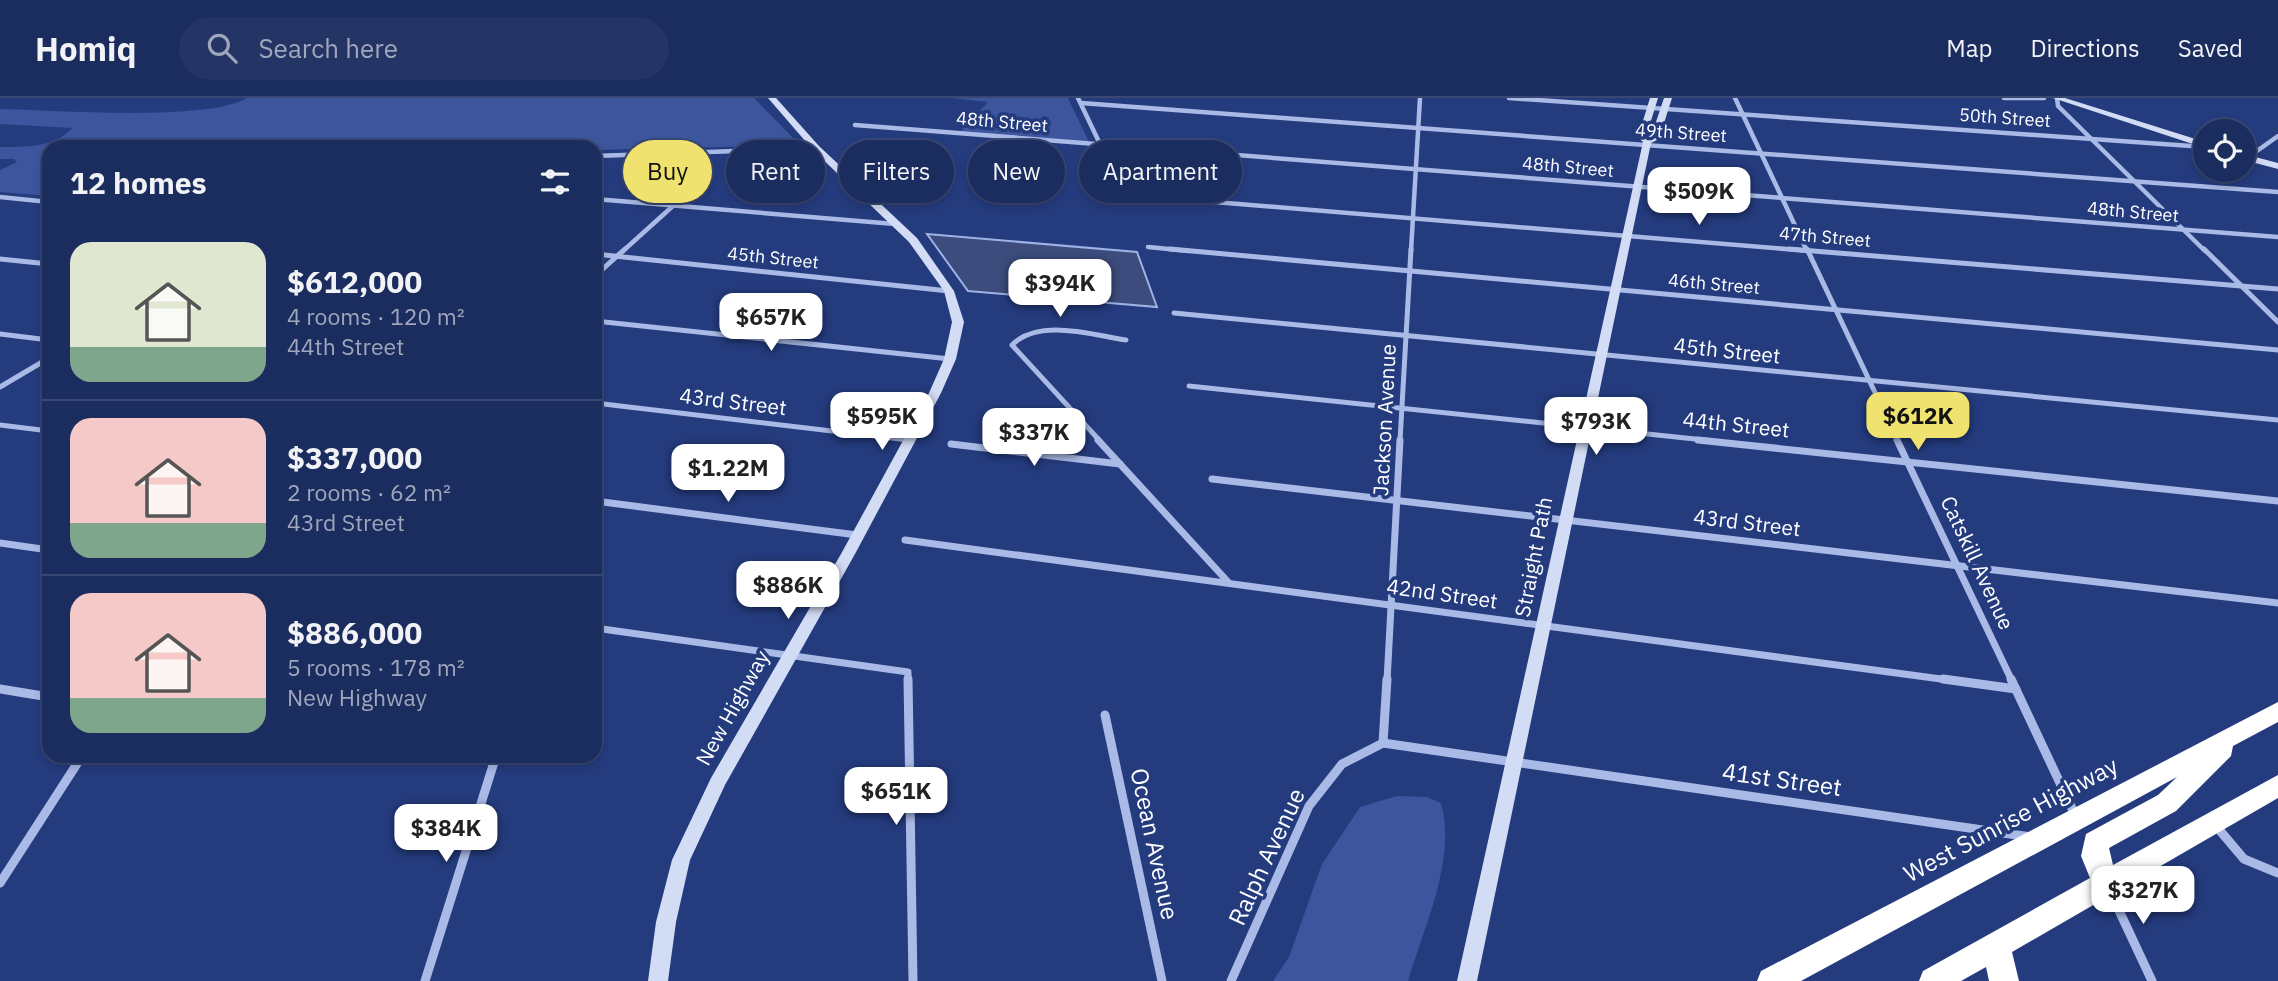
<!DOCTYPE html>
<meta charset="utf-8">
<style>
body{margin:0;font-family:"IBM Plex Sans",sans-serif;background:#243464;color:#f1f3f6;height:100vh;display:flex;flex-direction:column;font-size:26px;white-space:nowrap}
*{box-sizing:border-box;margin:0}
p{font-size:23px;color:#a0a7bc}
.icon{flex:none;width:38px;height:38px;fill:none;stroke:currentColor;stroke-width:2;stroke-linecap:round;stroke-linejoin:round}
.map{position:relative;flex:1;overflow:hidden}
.side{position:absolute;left:42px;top:42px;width:560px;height:623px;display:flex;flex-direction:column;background:#1b2c5e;border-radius:21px;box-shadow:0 4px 10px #0003,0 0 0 2px #394873}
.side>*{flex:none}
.guide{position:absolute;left:623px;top:42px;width:665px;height:63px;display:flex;gap:14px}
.tools{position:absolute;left:2193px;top:21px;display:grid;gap:14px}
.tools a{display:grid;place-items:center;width:63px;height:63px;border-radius:50%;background:#1b2c5e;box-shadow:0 4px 10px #0003,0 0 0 2px #394873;font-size:35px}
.price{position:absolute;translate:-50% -60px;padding:0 16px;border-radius:14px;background:#fff;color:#222;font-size:23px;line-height:46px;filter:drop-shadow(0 2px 4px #0008)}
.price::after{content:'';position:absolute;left:50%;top:42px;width:21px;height:16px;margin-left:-10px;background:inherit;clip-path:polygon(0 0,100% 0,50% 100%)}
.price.selected{background:#f0e26e;color:#111}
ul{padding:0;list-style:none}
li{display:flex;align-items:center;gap:21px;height:175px;padding:0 28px}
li+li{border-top:2px solid #394873}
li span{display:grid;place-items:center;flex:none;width:196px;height:140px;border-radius:21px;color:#555}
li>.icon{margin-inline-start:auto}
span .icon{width:84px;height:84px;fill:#fffc;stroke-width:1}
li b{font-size:30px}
h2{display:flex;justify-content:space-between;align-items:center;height:84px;padding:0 28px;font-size:30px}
.pill{padding:0 24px;border-radius:32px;background:#1b2c5e;box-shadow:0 4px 10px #0003,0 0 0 2px #394873;font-size:24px;line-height:63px}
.pill.selected{background:#f0e26e;color:#111}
header{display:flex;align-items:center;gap:42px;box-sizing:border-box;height:98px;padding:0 35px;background:#1b2c5e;border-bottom:2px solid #394873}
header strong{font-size:33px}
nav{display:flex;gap:38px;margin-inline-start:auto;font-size:24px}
.search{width:490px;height:63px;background:#243464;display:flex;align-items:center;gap:18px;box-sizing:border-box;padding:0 24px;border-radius:38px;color:#a0a7bc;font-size:26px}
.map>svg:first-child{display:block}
.green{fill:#3c559d}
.water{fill:#3b4c7d;stroke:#9eb2e6;stroke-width:2}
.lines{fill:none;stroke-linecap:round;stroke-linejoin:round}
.street-far3{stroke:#aabae6;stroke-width:4.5}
.street-far2{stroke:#aabae6;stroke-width:5}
.street-far1{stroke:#aabae6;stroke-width:7}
.street{stroke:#aabae6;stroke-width:9}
.secondary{fill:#d3dcf5;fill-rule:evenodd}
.highway{fill:#fff;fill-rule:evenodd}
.labels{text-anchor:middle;stroke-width:7;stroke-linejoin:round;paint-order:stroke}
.far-street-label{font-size:18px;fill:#fff;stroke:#243b7e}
.street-label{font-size:21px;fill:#fff;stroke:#243b7e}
.near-street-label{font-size:24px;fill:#fff;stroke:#243b7e}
</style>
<header>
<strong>Homiq</strong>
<div class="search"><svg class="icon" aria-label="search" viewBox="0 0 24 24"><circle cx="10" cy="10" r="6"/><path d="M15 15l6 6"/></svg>Search here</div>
<nav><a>Map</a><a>Directions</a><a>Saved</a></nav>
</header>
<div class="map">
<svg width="2278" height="883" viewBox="0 0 2278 883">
<rect width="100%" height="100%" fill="#243b7e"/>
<g class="green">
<path d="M247 0H754L800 47 595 52V49H49V98L0 94V72L17 64 14 61H0V49C24 49 55 50 72 30L0 26V11C54 12 206 24 247 0Z"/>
<path d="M952 0H1068L1089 44 960 34 988 4Z"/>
<path d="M1397 698 1427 699 1441 705C1457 760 1424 829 1408 883H1273L1289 859 1322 766 1360 709Z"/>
</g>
<path class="water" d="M927 136 1137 154 1157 209 968 193Z"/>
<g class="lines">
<g class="street-far3">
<path d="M1078 0 1100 46"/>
<path d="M1509 0 2205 49"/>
<path d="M1735 0 1807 153"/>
<path d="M2004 0H2044"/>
<path d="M2057 0 2058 8 2205 153"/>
<path d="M1081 5 2278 94"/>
<path d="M855 27 2278 139"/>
<path d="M595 58 816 50"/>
<path d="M2247 60 2278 38"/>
<path d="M1107 69 1117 96 1810 153"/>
<path d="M0 99 49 104"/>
<path d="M595 101 895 126"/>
<path d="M1148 149 1189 153"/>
<path d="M623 153 674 107"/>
<path d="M1411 153 1420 0"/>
</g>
<g class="street-far2">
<path d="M1170 151 2278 252"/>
<path d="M1789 151 2278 191"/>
<path d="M1807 151 1898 343"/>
<path d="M2204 151 2278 224"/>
<path d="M595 156 949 193"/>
<path d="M0 161 49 166"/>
<path d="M595 178 625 151"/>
<path d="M1174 215 2278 322"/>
<path d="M595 223 950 261"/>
<path d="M0 236 49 242"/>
<path d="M1189 288 1714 343"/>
<path d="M0 289 49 260"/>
<path d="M595 305 908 342"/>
<path d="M0 327 49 333"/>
<path d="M1100 343 1012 247C1039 220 1092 237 1126 242"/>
<path d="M1400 343 1411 151"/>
</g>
<g class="street-far1">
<path d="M1098 342 1229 485"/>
<path d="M1698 342 2278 403"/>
<path d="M1897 342 2012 583"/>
<path d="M951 346 1120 366"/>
<path d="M1212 381 2278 505"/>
<path d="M595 403 857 437"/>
<path d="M905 442 1956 583"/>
<path d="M0 445 49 452"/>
<path d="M595 530 908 574V583"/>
<path d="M1387 583 1400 342"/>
</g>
<g class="street">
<path d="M908 581 913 883"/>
<path d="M1943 581 2016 591"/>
<path d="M2011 581 2076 719"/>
<path d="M0 591 49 599"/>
<path d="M1105 617 1162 883"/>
<path d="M1383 645 1387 581"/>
<path d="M2216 728 2244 761 2278 775"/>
<path d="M0 785 82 658"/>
<path d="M2108 789 2152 883"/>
<path d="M425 883 496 658"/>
<path d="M1231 883 1309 708 1342 666 1383 645 2031 739"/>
</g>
<g class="secondary">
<path d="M768 0H776L819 48 917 140 954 193 964 224 956 261 941 295 855 456 725 687 690 762 676 824 668 883H648L656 824 672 762 711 680 841 456 929 295 944 261 952 224 944 193 909 144 813 52Z"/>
<path d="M1650 0H1658L1646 39 1648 41 1651 39 1664 0H1672L1659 41 1651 45 1477 883H1457L1643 44 1638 39Z"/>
<path d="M2053 0H2065L2205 44V50Z"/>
<path d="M2244 56 2278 65V71L2244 62Z"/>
</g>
<path class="highway" d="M2278 604V624L2233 648 2231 658 2176 713 2109 750 2113 767 2278 677V700L2012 854 2019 883H1989L1986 869 1961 883H1919L1923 873 2090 780 2081 758 2086 736 2158 697 2177 679 1801 883H1757L1761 873Z"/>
</g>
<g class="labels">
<g class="far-street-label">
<text transform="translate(2005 20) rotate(4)" y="6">50th Street</text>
<text transform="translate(1002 24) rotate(5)" y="6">48th Street</text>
<text transform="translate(1681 35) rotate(4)" y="6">49th Street</text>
<text transform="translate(1568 69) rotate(5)" y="6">48th Street</text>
<text transform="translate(2133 114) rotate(5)" y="6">48th Street</text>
<text transform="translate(1825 139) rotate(5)" y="6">47th Street</text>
<text transform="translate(773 160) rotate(6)" y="6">45th Street</text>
<text transform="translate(1714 186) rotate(5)" y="6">46th Street</text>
</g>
<g class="street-label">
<text transform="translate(1727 253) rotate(6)" y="7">45th Street</text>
<text transform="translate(733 304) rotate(7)" y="7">43rd Street</text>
<text transform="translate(1385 322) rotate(-87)" y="7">Jackson Avenue</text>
<text transform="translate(1736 327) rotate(6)" y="7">44th Street</text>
<text transform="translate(1747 425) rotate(7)" y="7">43rd Street</text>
<text transform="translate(1534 459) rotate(-79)" y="7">Straight Path</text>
<text transform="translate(1977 465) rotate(65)" y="7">Catskill Avenue</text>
<text transform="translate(1442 496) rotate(8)" y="7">42nd Street</text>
<text transform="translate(733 610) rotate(-61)" y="7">New Highway</text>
</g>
<g class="near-street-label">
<text transform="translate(1782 682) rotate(8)" y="8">41st Street</text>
<text transform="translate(2011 722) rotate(-28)" y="8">West Sunrise Highway</text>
<text transform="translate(1154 746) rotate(78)" y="8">Ocean Avenue</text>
<text transform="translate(1267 759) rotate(-65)" y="8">Ralph Avenue</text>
</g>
</g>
</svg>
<div class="tools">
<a><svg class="icon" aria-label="locate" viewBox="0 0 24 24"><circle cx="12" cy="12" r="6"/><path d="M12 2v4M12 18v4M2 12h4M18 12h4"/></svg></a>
</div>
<b class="price" style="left:1699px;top:129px">$509K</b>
<b class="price" style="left:1060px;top:221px">$394K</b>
<b class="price" style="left:771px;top:255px">$657K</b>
<b class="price" style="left:882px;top:354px">$595K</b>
<b class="price selected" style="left:1918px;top:354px">$612K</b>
<b class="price" style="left:1596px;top:359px">$793K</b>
<b class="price" style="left:1034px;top:370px">$337K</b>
<b class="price" style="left:728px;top:406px">$1.22M</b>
<b class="price" style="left:788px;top:523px">$886K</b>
<b class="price" style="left:896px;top:729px">$651K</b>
<b class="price" style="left:446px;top:766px">$384K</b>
<b class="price" style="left:2143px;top:828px">$327K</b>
<div class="guide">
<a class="pill selected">Buy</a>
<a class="pill">Rent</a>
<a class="pill">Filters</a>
<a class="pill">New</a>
<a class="pill">Apartment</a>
</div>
<section class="side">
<h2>12 homes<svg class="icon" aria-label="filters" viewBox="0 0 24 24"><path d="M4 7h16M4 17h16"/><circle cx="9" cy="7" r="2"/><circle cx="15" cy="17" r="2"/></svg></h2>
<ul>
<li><span style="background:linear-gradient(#dfe7d0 75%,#7fa58c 0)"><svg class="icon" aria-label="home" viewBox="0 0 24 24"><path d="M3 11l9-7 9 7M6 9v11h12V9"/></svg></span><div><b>$612,000</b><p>4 rooms · 120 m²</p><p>44th Street</p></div></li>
<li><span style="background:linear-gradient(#f6c9c9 75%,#7fa58c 0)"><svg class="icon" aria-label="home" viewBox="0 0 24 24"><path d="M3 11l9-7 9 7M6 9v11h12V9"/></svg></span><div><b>$337,000</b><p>2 rooms · 62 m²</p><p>43rd Street</p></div></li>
<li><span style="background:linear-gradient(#f6c9c9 75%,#7fa58c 0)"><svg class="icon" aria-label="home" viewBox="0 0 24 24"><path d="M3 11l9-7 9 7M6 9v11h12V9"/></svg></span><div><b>$886,000</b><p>5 rooms · 178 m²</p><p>New Highway</p></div></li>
</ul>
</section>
</div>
